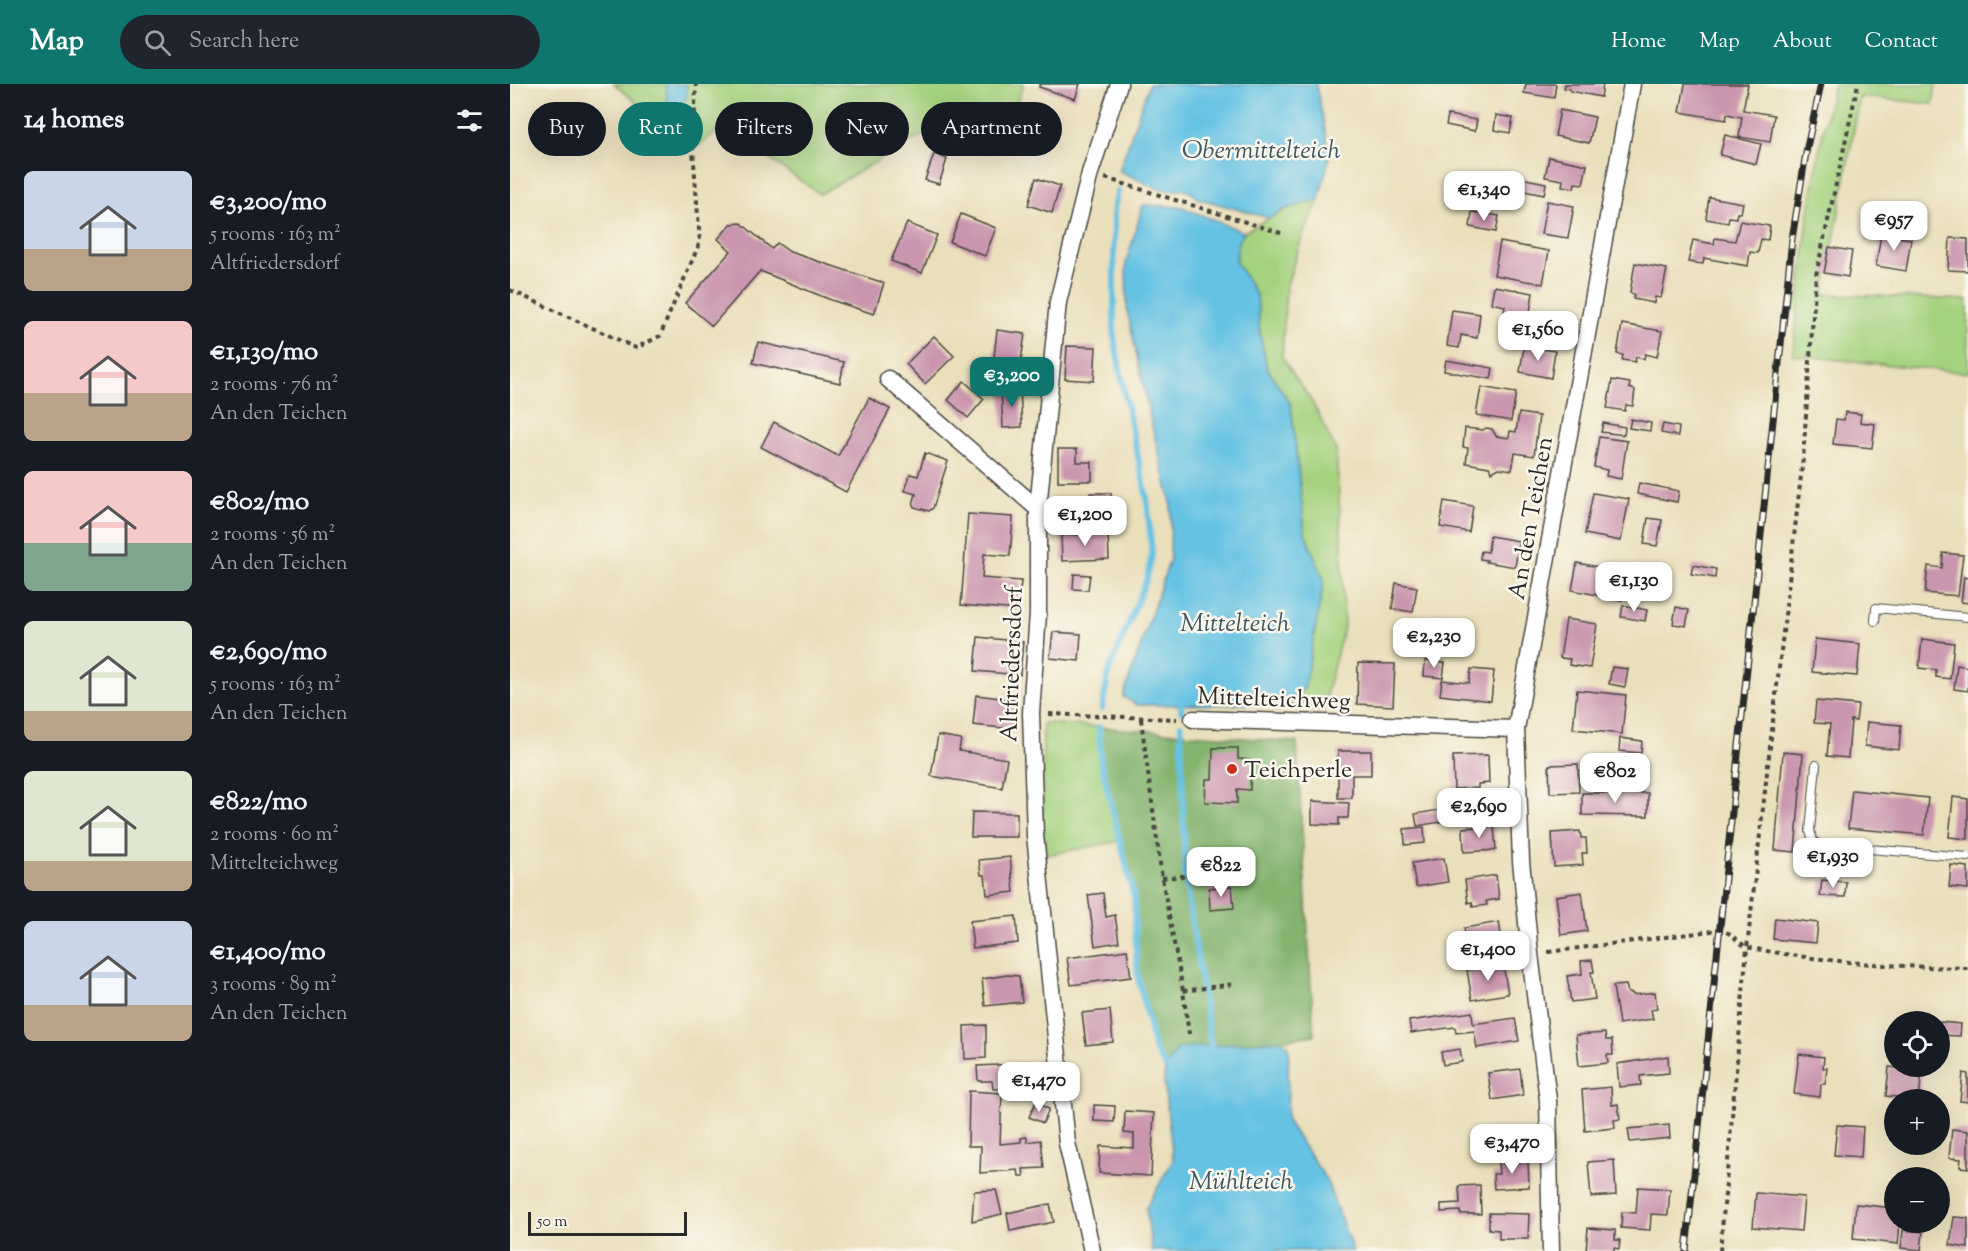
<!DOCTYPE html>
<meta charset="utf-8">
<style>
body{margin:0;font-family:"Sorts Mill Goudy",serif;background:#20242c;color:#f1f3f6;height:100vh;display:flex;flex-direction:column;font-size:22px;white-space:nowrap}
*{box-sizing:border-box;margin:0}
p{font-size:20px;color:#9ea1a6}
.icon{flex:none;width:33px;height:33px;fill:none;stroke:currentColor;stroke-width:2;stroke-linecap:round;stroke-linejoin:round}
.map{position:relative;flex:1;overflow:hidden}
.sheet{display:flex;flex-direction:column;background:#171b24;width:510px}
.sheet>*{flex:none}
.top-card{position:absolute;left:18px;top:18px;width:570px;height:54px;display:flex;gap:12px}
.buttons{position:absolute;left:1374px;top:927px;display:grid;gap:12px}
.buttons a{display:grid;place-items:center;width:66px;height:66px;border-radius:50%;background:#171b24;box-shadow:0 6px 24px #0002;font-size:30px}
.scale{position:absolute;left:18px;bottom:15px;width:159px;box-sizing:border-box;padding-left:6px;border:3px solid #2b2b2b;border-top:0;font-size:16px;line-height:21px;white-space:nowrap;color:#2b2b2b;-webkit-text-stroke:4px #fbf7ec;paint-order:stroke}
.price{position:absolute;translate:-50% -51px;padding:0 14px;border-radius:12px;background:#fff;color:#222;font-size:20px;line-height:39px;filter:drop-shadow(0 2px 3px #0008)}
.price::after{content:'';position:absolute;left:50%;top:36px;width:18px;height:14px;margin-left:-9px;background:inherit;clip-path:polygon(0 0,100% 0,50% 100%)}
.price.selected{background:#0f766e;color:#fff}
ul{padding:0;list-style:none}
li{display:flex;align-items:center;gap:18px;height:150px;padding:0 24px}
li span{display:grid;place-items:center;flex:none;width:168px;height:120px;border-radius:9px;color:#555}
li>.icon{margin-inline-start:auto}
span .icon{width:72px;height:72px;fill:#fffc;stroke-width:1}
li b{font-size:26px}
h2{display:flex;justify-content:space-between;align-items:center;height:72px;padding:0 24px;font-size:26px}
.chip{padding:0 21px;border-radius:27px;background:#171b24;box-shadow:0 6px 24px #0002;font-size:21px;line-height:54px}
.chip.selected{background:#0f766e;color:#fff}
header{display:flex;align-items:center;gap:36px;box-sizing:border-box;height:84px;padding:0 30px;background:#0f766e;color:#fff}
header strong{font-size:28px}
nav{display:flex;gap:33px;margin-inline-start:auto;font-size:21px}
.search{width:420px;height:54px;background:#20242c;display:flex;align-items:center;gap:15px;box-sizing:border-box;padding:0 21px;border-radius:33px;color:#9ea1a6;font-size:22px}
main{display:flex;flex:1;min-height:0}
.map>svg:first-child{display:block}
.green{fill:#a5d27f;stroke:#687e55;stroke-width:1.5}
.forest{fill:#84b46e;stroke:#58704c;stroke-width:1.5}
.water{fill:#65c2e3;stroke:#487687;stroke-width:1.5}
.lines{fill:none;stroke-linecap:round;stroke-linejoin:round}
.stream{stroke:#65c2e3;stroke-width:6}
.building{fill:#ca95ae}
.service-casing{stroke:#484641;stroke-width:10}
.minor-casing{stroke:#484641;stroke-width:19}
.path{stroke:#484641;stroke-width:4;stroke-dasharray:4.5 4.5;stroke-linecap:butt}
.service{stroke:#fff;stroke-width:8}
.minor{stroke:#fff;stroke-width:16}
.rail-casing{stroke:#2b2b2b;stroke-width:7}
.rail{stroke:#fbf7ec;stroke-width:4.5;stroke-dasharray:14;stroke-linecap:butt}
.poi-dot{fill:#c8321e;stroke:#fbf7ec;stroke-width:2}
.labels{text-anchor:middle;stroke-width:5;stroke-linejoin:round;paint-order:stroke}
.street-label{font-size:24px;fill:#2b2b2b;stroke:#fbf7ec}
.poi-label{font-size:24px;fill:#2b2b2b;stroke:#fbf7ec;text-anchor:start}
.water-label{font-size:26px;font-style:italic;fill:#3c5862;stroke:#fbf7ec}
</style>
<header>
<strong>Map</strong>
<div class="search"><svg class="icon" aria-label="search" viewBox="0 0 24 24"><circle cx="10" cy="10" r="6"/><path d="M15 15l6 6"/></svg>Search here</div>
<nav><a>Home</a><a>Map</a><a>About</a><a>Contact</a></nav>
</header>
<main>
<section class="sheet">
<h2>14 homes<svg class="icon" aria-label="filters" viewBox="0 0 24 24"><path d="M4 7h16M4 17h16"/><circle cx="9" cy="7" r="2"/><circle cx="15" cy="17" r="2"/></svg></h2>
<ul>
<li><span style="background:linear-gradient(#c9d6e8 65%,#b9a48a 0)"><svg class="icon" aria-label="home" viewBox="0 0 24 24"><path d="M3 11l9-7 9 7M6 9v11h12V9"/></svg></span><div><b>€3,200/mo</b><p>5 rooms · 163 m²</p><p>Altfriedersdorf</p></div></li>
<li><span style="background:linear-gradient(#f6c9c9 60%,#b9a48a 0)"><svg class="icon" aria-label="home" viewBox="0 0 24 24"><path d="M3 11l9-7 9 7M6 9v11h12V9"/></svg></span><div><b>€1,130/mo</b><p>2 rooms · 76 m²</p><p>An den Teichen</p></div></li>
<li><span style="background:linear-gradient(#f6c9c9 60%,#7fa58c 0)"><svg class="icon" aria-label="home" viewBox="0 0 24 24"><path d="M3 11l9-7 9 7M6 9v11h12V9"/></svg></span><div><b>€802/mo</b><p>2 rooms · 56 m²</p><p>An den Teichen</p></div></li>
<li><span style="background:linear-gradient(#dfe7d0 75%,#b9a48a 0)"><svg class="icon" aria-label="home" viewBox="0 0 24 24"><path d="M3 11l9-7 9 7M6 9v11h12V9"/></svg></span><div><b>€2,690/mo</b><p>5 rooms · 163 m²</p><p>An den Teichen</p></div></li>
<li><span style="background:linear-gradient(#dfe7d0 75%,#b9a48a 0)"><svg class="icon" aria-label="home" viewBox="0 0 24 24"><path d="M3 11l9-7 9 7M6 9v11h12V9"/></svg></span><div><b>€822/mo</b><p>2 rooms · 60 m²</p><p>Mittelteichweg</p></div></li>
<li><span style="background:linear-gradient(#c9d6e8 70%,#b9a48a 0)"><svg class="icon" aria-label="home" viewBox="0 0 24 24"><path d="M3 11l9-7 9 7M6 9v11h12V9"/></svg></span><div><b>€1,400/mo</b><p>3 rooms · 89 m²</p><p>An den Teichen</p></div></li>
</ul>
</section>
<div class="map">
<svg width="1458" height="1167" viewBox="0 0 1458 1167">
<rect width="100%" height="100%" fill="#fbf7ec"/>
<filter id="ink" filterUnits="userSpaceOnUse"><feTurbulence type="fractalNoise" baseFrequency=".0167" numOctaves="2"/><feDisplacementMap in="SourceGraphic" scale="12" xChannelSelector="R" yChannelSelector="G"/><feConvolveMatrix kernelMatrix="1 2 1 2 8 2 1 2 1" color-interpolation-filters="sRGB"/></filter>
<filter id="wash" filterUnits="userSpaceOnUse"><feTurbulence type="fractalNoise" baseFrequency=".008" numOctaves="4" result="noise"/><feDisplacementMap in="SourceGraphic" scale="24" xChannelSelector="R" yChannelSelector="G"/><feGaussianBlur stdDeviation="1.35" result="paint"/><feColorMatrix in="noise" values="0 0 0 0 0 0 0 0 0 0 0 0 0 0 0 0 0 1.4 0 .05"/><feComposite in="paint" operator="in"/></filter>
<g filter="url(#wash)">
<rect width="100%" height="100%" fill="#eadfbb"/>
<g class="green">
<path d="M104 0H514L489 63 426 43 310 110 213 43 183 66Z"/>
<path d="M1324 0H1426L1423 20 1350 13 1314 210 1458 216V289L1283 271C1292 180 1301 89 1324 0Z"/>
<path d="M809 116 792 153 776 204 772 273 802 318 826 366 832 462 834 543 812 627 774 620 794 605 814 496 795 449 781 321 757 284 750 250 726 178 728 158 734 148 778 124Z"/>
<path d="M533 639 589 643 591 679 610 757 537 771 533 754Z"/>
</g>
<path class="forest" d="M589 643 787 658 804 951 771 956 669 964 655 982 645 967 627 888 624 813 591 679Z"/>
<g class="water">
<path d="M156 0H176L177 13 171 23 157 21Z"/>
<path d="M639 0H806L820 71 809 116 778 124 759 134 687 114C677 102 670 107 657 106 641 105 625 92 609 87Z"/>
<path d="M633 121 672 123 734 148 728 158 726 178 747 212 750 250 757 284 781 321 795 449 814 496 794 605 774 620 627 621 613 613 660 475 661 419 642 342 617 226 616 179Z"/>
<path d="M771 956 779 962 777 1037 816 1095 843 1167H642L636 1124 663 1076 654 999 655 982 669 964Z"/>
</g>
<g class="lines">
<g class="stream">
<path d="M592 625 599 587 637 494 642 471 637 414 616 317 604 253V124L608 107"/>
<path d="M671 627 672 613"/>
<path d="M671 641 675 793 702 968"/>
<path d="M589 643 591 679 624 813 627 888 645 967 655 982"/>
</g>
</g>
<g id="blocks">
<g class="building">
<path d="M530 0H570L565 15 529 3Z"/>
<path d="M1016 0H1046L1044 14 1014 9Z"/>
<path d="M1055 0H1093L1091 13 1060 7V5L1054 4Z"/>
<path d="M1175 0H1238L1233 26 1264 31 1260 58 1229 53 1232 33 1217 30 1216 36 1170 28Z"/>
<path d="M1050 26 1085 33 1079 59 1045 52Z"/>
<path d="M938 31 967 36 965 47 936 41Z"/>
<path d="M986 31 1003 34 1000 49 984 46Z"/>
<path d="M1215 51 1251 60 1246 80 1210 71Z"/>
<path d="M424 70 437 75 429 100 415 96Z"/>
<path d="M1039 73 1077 81 1073 100 1065 99 1064 104 1052 102 1053 96 1035 93Z"/>
<path d="M526 94 550 102 542 129 518 121Z"/>
<path d="M1011 94 1036 99 1034 111 1009 106Z"/>
<path d="M1199 113 1233 119 1231 129H1227L1226 134 1219 133 1218 139 1196 135Z"/>
<path d="M1037 117 1064 122 1058 154 1031 150Z"/>
<path d="M962 128 989 132 986 148 960 143Z"/>
<path d="M451 130 486 144 475 172 440 158Z"/>
<path d="M1230 137 1260 142 1258 156 1251 155 1248 169 1240 168 1238 182 1194 174 1193 180 1178 178 1183 156 1204 160 1205 154 1225 157Z"/>
<path d="M231 139 262 165 267 159 280 168 374 199 364 230 321 216 250 187 202 242 175 219 221 167 208 155 221 140Z"/>
<path d="M397 139 427 151 412 189 381 177Z"/>
<path d="M1371 150 1401 155 1396 187 1366 182Z"/>
<path d="M1440 154 1458 155V187L1438 186Z"/>
<path d="M990 158 1039 167 1033 200 984 191Z"/>
<path d="M1319 163 1342 167 1338 193 1314 189Z"/>
<path d="M1125 179 1157 185 1151 214 1145 213 1144 219 1123 215 1124 210 1120 209Z"/>
<path d="M984 202 1023 209 1018 240 993 235 995 222 981 219Z"/>
<path d="M942 226 970 230 967 254 951 251 949 264 937 262Z"/>
<path d="M1112 240 1152 247 1147 273 1135 270 1134 275 1126 273 1125 278 1112 276 1113 271 1107 270Z"/>
<path d="M487 246 515 250 511 277 484 273Z"/>
<path d="M424 252 444 272 415 300 396 280Z"/>
<path d="M248 258 334 278 330 299 243 279Z"/>
<path d="M557 262 586 263 584 297 555 295Z"/>
<path d="M1014 262 1045 267 1041 294 1010 288Z"/>
<path d="M936 276 983 284 981 295 934 287Z"/>
<path d="M1102 296 1120 299 1119 304 1125 306 1123 322 1116 321 1115 327 1097 324Z"/>
<path d="M454 297 474 315 458 334 438 316Z"/>
<path d="M971 303 1006 309 1001 337 966 331Z"/>
<path d="M510 304 512 343 493 344 491 305Z"/>
<path d="M359 314 380 325 336 408 251 363 264 338 328 372Z"/>
<path d="M1335 328 1351 330 1350 338 1365 340 1362 364 1323 360 1326 335 1334 336Z"/>
<path d="M1009 329 1029 332 1024 372 1005 369 1002 386 989 384 982 388 979 383 956 379 958 364 953 363 955 344 973 346 976 344 982 345 986 352 999 354 1000 347 1006 348Z"/>
<path d="M1121 335 1141 339 1140 347 1119 344Z"/>
<path d="M1093 339 1115 343 1114 351 1091 348Z"/>
<path d="M1153 340 1169 343 1168 352 1151 349Z"/>
<path d="M1089 353 1117 357 1111 395 1096 392 1097 386 1084 383Z"/>
<path d="M548 365H567V378H582V397H548Z"/>
<path d="M415 369 438 377 423 424 419 427 404 423 403 420 406 410 395 407 400 390 408 392Z"/>
<path d="M1129 399 1169 407 1167 418 1127 410Z"/>
<path d="M580 409H601L602 442H581Z"/>
<path d="M1083 409 1119 415 1111 457 1075 450Z"/>
<path d="M934 417 963 422 959 448 930 443Z"/>
<path d="M458 430 503 433 500 472 474 470 472 494 511 497 508 526 451 521Z"/>
<path d="M1138 434 1152 436 1147 462 1134 460Z"/>
<path d="M598 450 599 475 552 477 551 451Z"/>
<path d="M980 452 1009 457 1005 483 976 478 977 476 970 475 971 467 978 468Z"/>
<path d="M1433 469 1453 471 1448 512 1415 509 1418 482 1432 484Z"/>
<path d="M1067 479 1117 488 1112 516 1062 506Z"/>
<path d="M1183 481 1206 485 1205 494 1181 490Z"/>
<path d="M564 490 580 491 578 506 563 505Z"/>
<path d="M1454 493 1458 494V519L1451 518Z"/>
<path d="M886 499 907 503 903 528 882 525Z"/>
<path d="M1113 521 1137 526 1135 537 1111 533Z"/>
<path d="M1166 523 1179 526 1176 542 1163 540Z"/>
<path d="M1056 535 1087 540 1080 584 1059 581 1060 575 1050 574Z"/>
<path d="M543 548 571 550 569 577 540 574Z"/>
<path d="M468 553 513 558 510 591 465 587Z"/>
<path d="M1305 555 1350 560 1347 592 1302 588Z"/>
<path d="M1412 555 1444 559 1440 595 1426 593V586L1409 584Z"/>
<path d="M915 577 935 579 933 594 914 592Z"/>
<path d="M848 579 885 580 883 622 847 620Z"/>
<path d="M1447 581 1458 583V607L1444 605Z"/>
<path d="M1102 583 1118 585 1115 603 1099 600Z"/>
<path d="M961 585 984 587 981 617 930 611 932 596 959 599Z"/>
<path d="M1067 606 1116 611 1112 650 1063 645Z"/>
<path d="M466 611 506 616 503 645 463 641Z"/>
<path d="M1306 617 1348 621 1346 637 1341 636 1338 674 1317 672 1320 640 1304 639Z"/>
<path d="M1357 638 1391 641 1389 666 1355 662Z"/>
<path d="M428 651 451 655 449 667 497 675 492 704 421 692Z"/>
<path d="M1110 654 1132 657 1131 669 1109 667Z"/>
<path d="M703 664H728V675L741 676 740 706 727 705V719L695 718 696 695H702Z"/>
<path d="M828 667H861V691H842V714H828Z"/>
<path d="M1273 668 1293 670 1285 768 1265 766Z"/>
<path d="M978 671 979 699 968 700V704L944 705 943 672Z"/>
<path d="M1068 680 1069 708 1040 709 1039 681Z"/>
<path d="M1342 706 1418 714 1414 751 1338 744Z"/>
<path d="M1072 709H1138V732L1072 731Z"/>
<path d="M1443 713 1458 715V755L1439 753Z"/>
<path d="M802 717 839 719 838 734H829V741L802 740Z"/>
<path d="M947 723 949 735 907 742 905 730Z"/>
<path d="M462 728 507 729V753H461Z"/>
<path d="M984 742 986 766 954 768 953 744Z"/>
<path d="M914 743 915 759 895 761 894 745Z"/>
<path d="M1070 747 1071 754H1076L1077 769H1072L1073 781 1044 783 1042 749Z"/>
<path d="M500 773 504 808 477 811 475 791H471L469 776Z"/>
<path d="M934 774 938 798 906 803 902 779Z"/>
<path d="M1441 781 1458 783V805L1439 803Z"/>
<path d="M986 791 989 815 976 817 977 821 963 823 962 818 958 819 955 796Z"/>
<path d="M1312 796 1336 798 1335 813 1310 812Z"/>
<path d="M722 802 724 824 700 826 699 804Z"/>
<path d="M1072 808 1077 847 1051 851 1046 812Z"/>
<path d="M593 809 596 833 605 831 609 858 585 862 578 811Z"/>
<path d="M506 832 508 859 463 864 460 837Z"/>
<path d="M1265 834 1308 839 1306 859 1263 855Z"/>
<path d="M989 838 994 869 978 871 977 864 958 868 954 844Z"/>
<path d="M617 866 621 893 561 901 557 874Z"/>
<path d="M1082 876 1084 888H1081L1085 915 1061 918 1057 892 1072 890 1071 877Z"/>
<path d="M993 880 998 910 962 916 957 886Z"/>
<path d="M497 891 509 892 512 918 475 922 472 895Z"/>
<path d="M1116 901 1118 909H1122L1123 911 1145 908 1147 925 1141 926 1143 935 1109 940 1103 902Z"/>
<path d="M600 926 603 958 576 961 572 929Z"/>
<path d="M962 928 963 940 1005 934 1009 957 967 964 964 947 946 949 945 943 901 949 899 937Z"/>
<path d="M1430 938 1451 940 1450 952 1430 951Z"/>
<path d="M476 941V974L455 975 454 942Z"/>
<path d="M1095 949 1096 956H1102L1103 971H1097L1098 979 1069 982 1066 951Z"/>
<path d="M950 965 952 978 933 981 931 968Z"/>
<path d="M1289 970 1314 973 1313 984H1317L1315 1000H1311L1310 1013 1284 1010Z"/>
<path d="M1158 972 1159 989 1130 992 1131 1001 1109 1003 1107 980Z"/>
<path d="M529 979 530 1003 483 1005 482 997H468L467 982Z"/>
<path d="M1379 983 1412 986 1409 1015 1376 1012Z"/>
<path d="M1010 985 1013 1011 982 1016 978 989Z"/>
<path d="M1453 989 1458 990V1018L1450 1017Z"/>
<path d="M1101 1003 1102 1021 1108 1020 1110 1035 1104 1036 1105 1044 1075 1047 1072 1006Z"/>
<path d="M459 1007 492 1009 490 1060 511 1058V1054L517 1053V1058L531 1056 534 1084 513 1085 514 1092H509L508 1086 470 1089 471 1062H458Z"/>
<path d="M526 1018 539 1025 533 1039 519 1033Z"/>
<path d="M584 1021 605 1022 604 1038 584 1037Z"/>
<path d="M615 1027 644 1029 641 1092 589 1089 590 1062 624 1064V1050L614 1049Z"/>
<path d="M1159 1041 1160 1054 1120 1058 1118 1045Z"/>
<path d="M1327 1041 1353 1043 1351 1073 1324 1071Z"/>
<path d="M1442 1045 1458 1047V1084L1450 1083 1451 1075 1439 1074Z"/>
<path d="M1104 1076 1106 1111 1081 1113 1078 1078Z"/>
<path d="M1018 1077 1019 1103 984 1105 983 1090H989L988 1078Z"/>
<path d="M970 1101 971 1130H950V1127L931 1128V1120L950 1119 949 1102Z"/>
<path d="M1128 1103 1160 1105 1158 1131 1141 1130 1140 1146 1111 1144 1112 1128 1126 1129Z"/>
<path d="M486 1106 492 1130 462 1137 464 1107Z"/>
<path d="M1246 1109 1294 1113 1291 1147 1243 1143Z"/>
<path d="M540 1120 544 1138 500 1147 497 1129Z"/>
<path d="M1346 1120 1384 1124V1138H1390L1388 1160 1343 1155Z"/>
<path d="M979 1129 1019 1130 1018 1155H989V1146L979 1145Z"/>
<path d="M1444 1133 1458 1134V1164L1440 1161Z"/>
<path d="M1078 1144 1105 1146V1156H1110L1109 1165 1104 1164V1167H1076Z"/>
<path d="M1393 1146 1413 1148 1411 1166 1391 1164Z"/>
</g>
</g>
</g>
<g filter="url(#ink)">
<use href="#blocks" fill-opacity="0" stroke="#484641" stroke-width="1.5"/>
<g class="lines">
<defs>
<g id="service">
<path d="M1365 537 1366 524 1458 533"/>
<path d="M1306 681 1300 747 1303 757 1309 761 1458 773"/>
</g>
<g id="minor">
<path d="M378 295 528 425"/>
<path d="M683 635 1006 645"/>
<path d="M582 1167 557 1059 525 751 521 629 528 529V425L548 218 580 89 609 0"/>
<path d="M1041 1167 1038 1016 1020 870 1011 777 1006 645 1122 0"/>
</g>
</defs>
<use href="#service" class="service-casing"/>
<use href="#minor" class="minor-casing"/>
<g class="path">
<path d="M595 94 774 150"/>
<path d="M0 206 126 264 150 252 190 158 183 66 186 0"/>
<path d="M539 630 667 635"/>
<path d="M631 635 652 794 673 907 679 950"/>
<path d="M652 794 705 789"/>
<path d="M1038 868 1210 846C1225 849 1229 862 1241 864 1311 878 1386 883 1458 884"/>
<path d="M673 907 724 900"/>
<path d="M1210 1167 1237 864 1293 374 1306 191 1348 0"/>
</g>
<use href="#service" class="service"/>
<use href="#minor" class="minor"/>
<defs>
<path id="rail" d="M1176 1167 1282 155 1297 63 1311 0"/>
</defs>
<use href="#rail" class="rail-casing"/>
<use href="#rail" class="rail"/>
</g>
</g>
<circle class="poi-dot" cx="722" cy="685" r="6"/>
<g class="labels">
<g class="street-label">
<text transform="translate(1020 434) rotate(-80)" y="8">An den Teichen</text>
<text transform="translate(501 580) rotate(-88)" y="8">Altfriedersdorf</text>
<text transform="translate(764 614) rotate(2)" y="8">Mittelteichweg</text>
</g>
<g class="poi-label">
<text x="734" y="693">Teichperle</text>
</g>
<g class="water-label">
<text x="751" y="74">Obermittelteich</text>
<text x="725" y="547">Mittelteich</text>
<text x="731" y="1105">Mühlteich</text>
</g>
</g>
</svg>
<div class="buttons">
<a><svg class="icon" aria-label="locate" viewBox="0 0 24 24"><circle cx="12" cy="12" r="6"/><path d="M12 2v4M12 18v4M2 12h4M18 12h4"/></svg></a>
<a>+</a>
<a>−</a>
</div>
<div class="scale">50 m</div>
<b class="price" style="left:974px;top:138px">€1,340</b>
<b class="price" style="left:1384px;top:168px">€957</b>
<b class="price" style="left:1028px;top:278px">€1,560</b>
<b class="price selected" style="left:502px;top:324px">€3,200</b>
<b class="price" style="left:575px;top:463px">€1,200</b>
<b class="price" style="left:1124px;top:529px">€1,130</b>
<b class="price" style="left:924px;top:585px">€2,230</b>
<b class="price" style="left:1105px;top:720px">€802</b>
<b class="price" style="left:969px;top:755px">€2,690</b>
<b class="price" style="left:1323px;top:805px">€1,930</b>
<b class="price" style="left:711px;top:814px">€822</b>
<b class="price" style="left:978px;top:898px">€1,400</b>
<b class="price" style="left:529px;top:1029px">€1,470</b>
<b class="price" style="left:1002px;top:1091px">€3,470</b>
<div class="top-card">
<a class="chip">Buy</a>
<a class="chip selected">Rent</a>
<a class="chip">Filters</a>
<a class="chip">New</a>
<a class="chip">Apartment</a>
</div>
</div>
</main>
